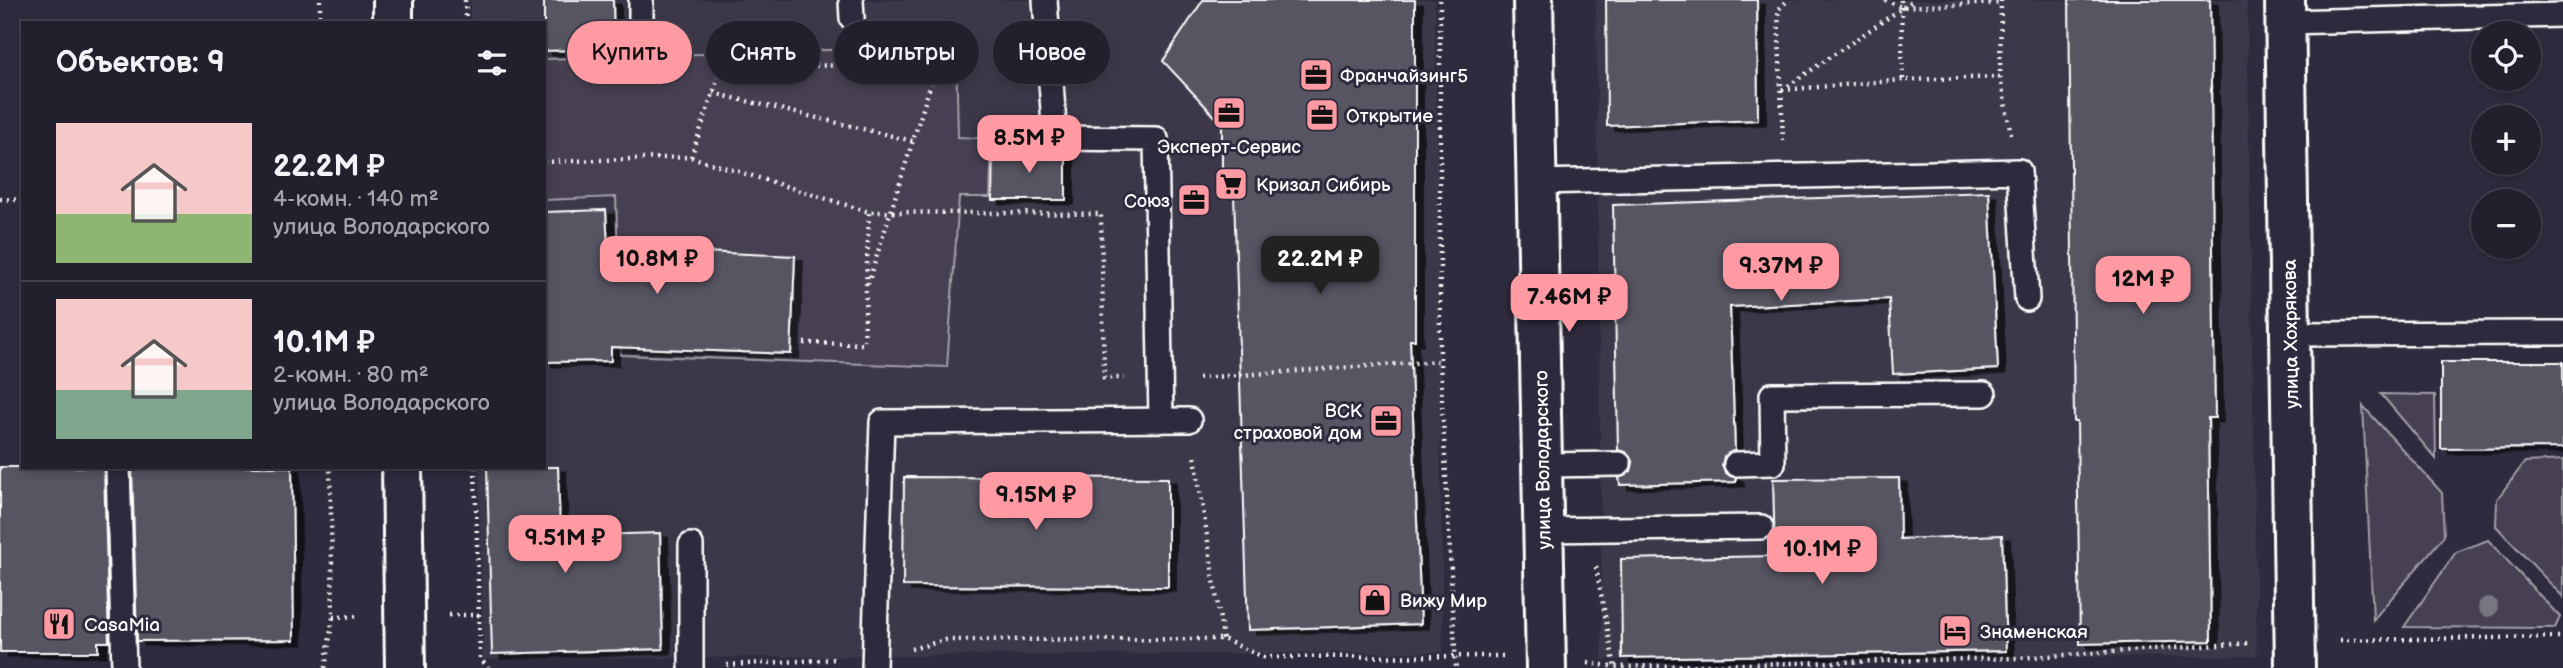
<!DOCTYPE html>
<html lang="ru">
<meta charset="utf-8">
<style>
body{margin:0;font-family:"Balsamiq Sans",sans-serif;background:#2f2d3a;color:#f1f3f6;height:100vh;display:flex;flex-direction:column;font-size:26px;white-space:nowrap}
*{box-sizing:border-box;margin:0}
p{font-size:23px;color:#a3a3aa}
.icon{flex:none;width:38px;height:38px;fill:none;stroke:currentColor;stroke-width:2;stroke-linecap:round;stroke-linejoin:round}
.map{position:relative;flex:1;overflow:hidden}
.panel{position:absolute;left:21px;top:21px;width:525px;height:448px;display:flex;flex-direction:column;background:#23202e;border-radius:0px;box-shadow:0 4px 10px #0003,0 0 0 2px #403e4a}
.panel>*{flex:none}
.banner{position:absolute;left:567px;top:21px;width:665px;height:63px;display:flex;gap:14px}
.tools{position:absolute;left:2471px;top:21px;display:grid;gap:14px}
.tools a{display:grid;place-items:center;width:70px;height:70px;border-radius:50%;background:#23202e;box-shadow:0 4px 10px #0003,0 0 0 2px #403e4a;font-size:35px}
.price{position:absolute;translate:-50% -60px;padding:0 16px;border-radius:14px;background:#ff9aa2;color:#111;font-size:23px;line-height:46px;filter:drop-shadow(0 2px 4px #0008)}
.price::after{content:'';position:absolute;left:50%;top:42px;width:21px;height:16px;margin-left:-10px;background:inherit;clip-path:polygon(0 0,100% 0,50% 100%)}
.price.selected{background:#222;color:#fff}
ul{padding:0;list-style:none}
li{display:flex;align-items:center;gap:21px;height:175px;padding:0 35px}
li+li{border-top:2px solid #403e4a}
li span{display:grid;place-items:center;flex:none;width:196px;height:140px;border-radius:0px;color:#555}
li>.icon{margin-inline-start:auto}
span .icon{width:84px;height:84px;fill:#fffc;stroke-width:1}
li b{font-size:30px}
h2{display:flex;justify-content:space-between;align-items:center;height:84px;padding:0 35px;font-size:30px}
.pill{padding:0 24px;border-radius:32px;background:#23202e;box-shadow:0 4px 10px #0003,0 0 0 2px #403e4a;font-size:24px;line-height:63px}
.pill.selected{background:#ff9aa2;color:#111}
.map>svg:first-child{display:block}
.built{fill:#3c3749}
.green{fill:#464152;stroke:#a2a0a8;stroke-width:2}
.building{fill:#595564;stroke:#fff;stroke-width:2;filter:url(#shadow)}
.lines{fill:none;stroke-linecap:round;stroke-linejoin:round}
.lane-casing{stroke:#fff;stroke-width:28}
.street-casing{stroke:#fff;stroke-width:44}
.primary-casing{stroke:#fff;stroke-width:44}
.path{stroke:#fff;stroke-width:4.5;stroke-dasharray:2 5;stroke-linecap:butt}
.lane{stroke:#2f2a3d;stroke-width:23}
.street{stroke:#2f2a3d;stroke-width:38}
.primary{stroke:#2f2a3d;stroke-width:38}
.tree{fill:#797582}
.labels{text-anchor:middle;stroke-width:6;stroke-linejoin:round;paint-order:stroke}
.poi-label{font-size:19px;fill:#fff;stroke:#2f2a3d;text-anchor:start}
.street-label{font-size:19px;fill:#fff;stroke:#2f2a3d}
</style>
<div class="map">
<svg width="2563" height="668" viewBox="0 0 2563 668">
<defs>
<filter id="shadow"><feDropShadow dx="8" dy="4.5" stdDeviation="0" flood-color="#0009"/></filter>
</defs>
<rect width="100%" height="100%" fill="#2f2a3d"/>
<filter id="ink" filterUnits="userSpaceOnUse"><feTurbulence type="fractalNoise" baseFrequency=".0143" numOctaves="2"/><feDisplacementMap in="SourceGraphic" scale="14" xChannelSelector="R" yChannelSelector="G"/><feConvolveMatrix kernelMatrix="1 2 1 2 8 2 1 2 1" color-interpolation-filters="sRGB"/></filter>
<g filter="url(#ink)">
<g class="built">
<path d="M470 0H1435L1443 652 483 659 479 467H544V23H470Z"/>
<path d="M1596 0H2247L2257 656 1602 660Z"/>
</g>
<g class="green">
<path d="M956 46 958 137 992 139 990 197H959L947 367 621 355 616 197 544 200V59Z"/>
<path d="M2381 394 2435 395 2436 459Z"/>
<path d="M2363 406 2442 493 2444 536 2373 620Z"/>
<path d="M2563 460V597L2496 526 2497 499 2525 462Z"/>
<path d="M2488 540 2560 617 2555 628 2404 627 2456 552Z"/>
</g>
<g class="building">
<path d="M544 0H613L614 49 544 51Z"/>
<path d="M1203 0H1415V340H1410L1421 624 1248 630 1234 194H1222V124L1163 61Z"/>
<path d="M1606 0H1757L1758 120 1607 126Z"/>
<path d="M2069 0H2210L2215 418H2208L2211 641 2080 644 2077 422H2074Z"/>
<path d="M993 149 1066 152V200H992Z"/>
<path d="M1989 192 1998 369 1893 374 1889 299 1730 307 1735 450 1724 457 1722 465 1725 472 1736 478V482L1620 485 1619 478 1631 471 1633 463 1626 452 1618 450 1613 205Z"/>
<path d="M606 210 608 248 795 256 791 354 611 347V361L544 362V212Z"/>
<path d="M2441 362H2563V448L2441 449Z"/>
<path d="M0 467H104L109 642H98V652H0Z"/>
<path d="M132 467H292L294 640 137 641Z"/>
<path d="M487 467H558L560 536 660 533 663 649 492 654Z"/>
<path d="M904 477 1168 478V587L903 586Z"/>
<path d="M1899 478 1900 539 2002 535 2006 651 1622 658 1621 559 1775 556 1773 479Z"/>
</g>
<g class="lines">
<defs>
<g id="lane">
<path d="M641 0V21"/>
<path d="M851 0 852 18"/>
<path d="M1045 0 1055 138 1156 139 1161 420"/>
<path d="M2286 22 2563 15"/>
<path d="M1536 182 2019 171 2027 299"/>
<path d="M2290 334 2563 333"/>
<path d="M1736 464 1773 463 1772 395 1984 394"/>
<path d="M1542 465 1619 464"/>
<path d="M118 467 124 668"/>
<path d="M1543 530 1761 527"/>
<path d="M691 668V545"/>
<path d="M874 668 882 422 1189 420"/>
</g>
<g id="street">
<path d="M1533 0 1546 668"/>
<path d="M2285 0 2295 668"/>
</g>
<g id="primary">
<path d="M393 0V23"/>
<path d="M402 467 405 668"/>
</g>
</defs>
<use href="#lane" class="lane-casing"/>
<use href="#street" class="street-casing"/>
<use href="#primary" class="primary-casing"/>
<g class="path">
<path d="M320 0V23"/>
<path d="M465 0 466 23"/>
<path d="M1440 0V361L1456 668"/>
<path d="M1885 0 1901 7 2001 3"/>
<path d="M1901 0 1903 80 2000 77"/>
<path d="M2001 0 2000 77 2011 134"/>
<path d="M1782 90 1914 0"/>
<path d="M1782 90 1903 80"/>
<path d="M713 93 913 141"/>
<path d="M1783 141 1778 10 1788 0"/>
<path d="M691 157 722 67 937 64 867 287"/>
<path d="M544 162 691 157 869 212 1101 214 1104 378H1124"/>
<path d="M0 199 23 200"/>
<path d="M804 343 864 344 869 212"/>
<path d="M1198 378 1440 361"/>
<path d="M1195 457 1223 639"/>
<path d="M475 467 480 658 488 668"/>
<path d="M1596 567 1615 668"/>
<path d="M449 615H479"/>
<path d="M333 617 360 616"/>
<path d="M2340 640 2563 637"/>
<path d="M911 649 946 640 1223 639 1263 657 1503 656"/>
<path d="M1588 663 1615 667 2017 658 2251 643"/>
<path d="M727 665 837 659"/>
<path d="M325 668 333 617 330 467"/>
</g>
<use href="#lane" class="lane"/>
<use href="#street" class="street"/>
<use href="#primary" class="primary"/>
</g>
<circle class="tree" cx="2488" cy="607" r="10"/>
</g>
<defs>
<symbol id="office-square" viewBox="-11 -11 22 22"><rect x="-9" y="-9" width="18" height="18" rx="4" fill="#ff9aa2" stroke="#2f2a3d"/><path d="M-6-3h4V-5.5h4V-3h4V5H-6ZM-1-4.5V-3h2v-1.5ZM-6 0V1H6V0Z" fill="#111"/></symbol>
<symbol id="supermarket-square" viewBox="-11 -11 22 22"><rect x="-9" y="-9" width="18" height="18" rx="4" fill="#ff9aa2" stroke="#2f2a3d"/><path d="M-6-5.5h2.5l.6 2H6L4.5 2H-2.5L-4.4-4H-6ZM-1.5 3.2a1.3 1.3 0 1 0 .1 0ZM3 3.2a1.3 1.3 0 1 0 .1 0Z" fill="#111"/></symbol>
<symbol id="shop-square" viewBox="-11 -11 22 22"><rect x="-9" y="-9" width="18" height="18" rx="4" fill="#ff9aa2" stroke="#2f2a3d"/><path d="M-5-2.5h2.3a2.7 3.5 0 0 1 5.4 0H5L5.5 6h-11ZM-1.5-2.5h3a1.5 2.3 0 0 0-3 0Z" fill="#111"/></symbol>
<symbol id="restaurant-square" viewBox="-11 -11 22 22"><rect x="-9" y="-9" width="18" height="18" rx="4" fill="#ff9aa2" stroke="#2f2a3d"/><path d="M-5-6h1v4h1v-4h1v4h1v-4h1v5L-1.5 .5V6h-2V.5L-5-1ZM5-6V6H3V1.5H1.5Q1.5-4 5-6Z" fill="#111"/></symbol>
<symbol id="hotel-square" viewBox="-11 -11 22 22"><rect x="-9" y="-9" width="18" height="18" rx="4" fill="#ff9aa2" stroke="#2f2a3d"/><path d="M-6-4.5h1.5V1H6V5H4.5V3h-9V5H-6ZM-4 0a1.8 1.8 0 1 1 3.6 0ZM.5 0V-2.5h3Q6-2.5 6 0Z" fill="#111"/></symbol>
</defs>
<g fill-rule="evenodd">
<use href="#office-square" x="1297" y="56" width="38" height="38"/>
<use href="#office-square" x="1210" y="94" width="38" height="38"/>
<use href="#office-square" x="1303" y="96" width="38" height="38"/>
<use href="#supermarket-square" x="1212" y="165" width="38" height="38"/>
<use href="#office-square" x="1175" y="181" width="38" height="38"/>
<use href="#office-square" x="1367" y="402" width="38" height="38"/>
<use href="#shop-square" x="1356" y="581" width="38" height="38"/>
<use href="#restaurant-square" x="40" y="605" width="38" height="38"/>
<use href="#hotel-square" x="1936" y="612" width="38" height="38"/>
</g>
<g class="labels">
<g class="poi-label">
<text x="1340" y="82">Франчайзинг5</text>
<text x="1346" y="122">Открытие</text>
<text x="1229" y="153" text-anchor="middle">Эксперт-Сервис</text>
<text x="1256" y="191">Кризал Сибирь</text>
<text x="1170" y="207" text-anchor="end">Союз</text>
<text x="1362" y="417" text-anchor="end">ВСК<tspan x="1362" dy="22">страховой дом</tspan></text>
<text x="1400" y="607">Вижу Мир</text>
<text x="84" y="631">CasaMia</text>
<text x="1980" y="638">Знаменская</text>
</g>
<g class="street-label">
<text transform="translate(2290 334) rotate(-91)" y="7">улица Хохрякова</text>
<text transform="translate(1542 460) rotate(-91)" y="7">улица Володарского</text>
</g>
</g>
</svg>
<div class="tools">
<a><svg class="icon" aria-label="locate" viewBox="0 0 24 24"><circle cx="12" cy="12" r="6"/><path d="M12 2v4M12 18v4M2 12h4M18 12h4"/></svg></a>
<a>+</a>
<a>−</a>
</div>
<b class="price" style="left:1029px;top:175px">8.5M ₽</b>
<b class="price" style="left:657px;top:296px">10.8M ₽</b>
<b class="price selected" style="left:1320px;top:296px">22.2M ₽</b>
<b class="price" style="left:1781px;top:303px">9.37M ₽</b>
<b class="price" style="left:2143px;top:316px">12M ₽</b>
<b class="price" style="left:1569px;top:334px">7.46M ₽</b>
<b class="price" style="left:1036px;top:532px">9.15M ₽</b>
<b class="price" style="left:565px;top:575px">9.51M ₽</b>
<b class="price" style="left:1822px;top:586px">10.1M ₽</b>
<div class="banner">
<a class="pill selected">Купить</a>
<a class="pill">Снять</a>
<a class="pill">Фильтры</a>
<a class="pill">Новое</a>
</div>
<section class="panel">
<h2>Объектов: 9<svg class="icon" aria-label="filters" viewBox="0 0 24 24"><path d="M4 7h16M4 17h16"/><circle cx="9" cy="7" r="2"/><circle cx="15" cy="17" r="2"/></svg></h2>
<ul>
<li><span style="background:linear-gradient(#f6c9c9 65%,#8fb573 0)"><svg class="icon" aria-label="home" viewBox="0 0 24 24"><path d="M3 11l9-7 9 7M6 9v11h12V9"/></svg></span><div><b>22.2M ₽</b><p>4-комн. · 140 m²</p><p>улица Володарского</p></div></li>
<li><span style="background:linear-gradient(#f6c9c9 65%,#7fa58c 0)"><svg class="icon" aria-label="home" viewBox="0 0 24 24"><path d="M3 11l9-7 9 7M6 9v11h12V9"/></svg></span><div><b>10.1M ₽</b><p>2-комн. · 80 m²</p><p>улица Володарского</p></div></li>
</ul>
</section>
</div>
